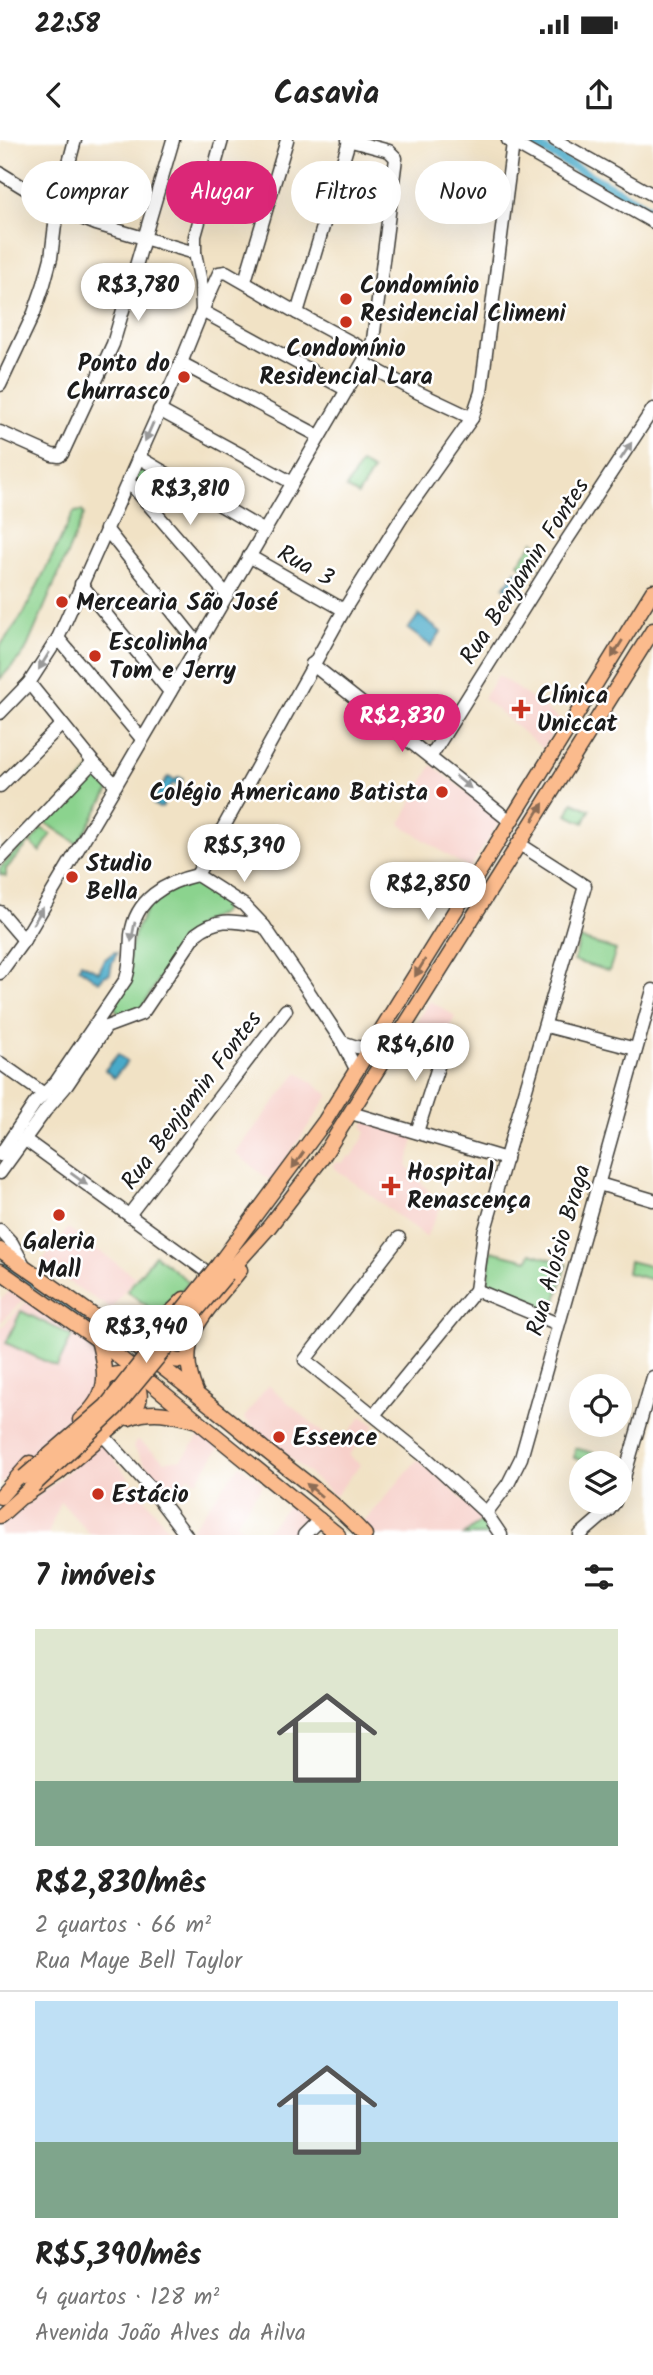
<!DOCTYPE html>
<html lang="pt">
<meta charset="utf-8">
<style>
body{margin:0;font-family:Kalam,sans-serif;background:#f2f2f2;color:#222;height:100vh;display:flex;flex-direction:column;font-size:26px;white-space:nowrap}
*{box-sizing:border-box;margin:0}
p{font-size:23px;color:#767676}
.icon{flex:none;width:38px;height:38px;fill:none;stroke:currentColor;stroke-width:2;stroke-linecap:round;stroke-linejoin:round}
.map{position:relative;height:1395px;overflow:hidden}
.sheet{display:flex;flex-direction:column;background:#fff;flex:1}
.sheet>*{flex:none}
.guide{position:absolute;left:21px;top:21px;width:612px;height:63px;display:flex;gap:14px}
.controls{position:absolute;left:569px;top:1234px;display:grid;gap:14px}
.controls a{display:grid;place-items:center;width:63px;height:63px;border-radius:50%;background:#fff;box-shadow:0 7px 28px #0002;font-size:35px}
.price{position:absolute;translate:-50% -60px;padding:0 16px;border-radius:24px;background:#fff;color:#222;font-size:23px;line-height:46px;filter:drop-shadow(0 2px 4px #0008)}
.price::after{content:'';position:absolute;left:50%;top:42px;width:21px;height:16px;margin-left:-10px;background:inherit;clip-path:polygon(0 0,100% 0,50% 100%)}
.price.selected{background:#db2777;color:#fff}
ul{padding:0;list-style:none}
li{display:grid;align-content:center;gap:14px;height:371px;padding:0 35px}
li+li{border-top:2px solid #e0e0e0}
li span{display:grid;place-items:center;height:217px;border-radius:0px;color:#555}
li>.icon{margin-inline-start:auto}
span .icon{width:126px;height:126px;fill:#fffc;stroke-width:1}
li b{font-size:30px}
h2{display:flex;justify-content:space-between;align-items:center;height:84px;padding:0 35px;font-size:30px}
.pill{padding:0 24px;border-radius:32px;background:#fff;box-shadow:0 7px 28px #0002;font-size:24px;line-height:63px}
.pill.selected{background:#db2777;color:#fff}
.status{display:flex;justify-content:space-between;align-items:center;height:49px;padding:0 35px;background:#fff;direction:ltr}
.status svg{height:19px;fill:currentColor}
header{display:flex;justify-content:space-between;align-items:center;height:91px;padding:0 35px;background:#fff;font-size:32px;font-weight:800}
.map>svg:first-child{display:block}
.built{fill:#f7d0ca}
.green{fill:#8bd38e;stroke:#547855;stroke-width:2}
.water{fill:#4aaac9;stroke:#336372;stroke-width:2}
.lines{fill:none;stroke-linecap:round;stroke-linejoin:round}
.canal{stroke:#4aaac9;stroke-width:9}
.minor-casing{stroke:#3c3a35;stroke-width:15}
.major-casing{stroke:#3c3a35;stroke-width:17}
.minor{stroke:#fff;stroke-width:12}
.major{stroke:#fbbb8d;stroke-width:14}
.major-bridge-casing{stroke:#3c3a35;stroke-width:17;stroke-linecap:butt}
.major-bridge{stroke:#fbbb8d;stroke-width:14}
.oneway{fill:#999}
.oneway2{fill:#8c6c54}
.poi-dot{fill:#c8321e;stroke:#fff;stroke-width:2.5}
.labels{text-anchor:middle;stroke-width:5;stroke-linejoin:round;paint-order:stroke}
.poi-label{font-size:24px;font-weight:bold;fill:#1c1c1c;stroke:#fff;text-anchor:start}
.street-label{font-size:24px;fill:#1c1c1c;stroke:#fff}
</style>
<div class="status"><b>22:58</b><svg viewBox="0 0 49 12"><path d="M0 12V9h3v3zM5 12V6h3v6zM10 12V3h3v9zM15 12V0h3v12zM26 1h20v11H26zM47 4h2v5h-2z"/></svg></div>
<header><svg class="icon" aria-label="back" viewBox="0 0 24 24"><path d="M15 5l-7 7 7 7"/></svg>Casavia<svg class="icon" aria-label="share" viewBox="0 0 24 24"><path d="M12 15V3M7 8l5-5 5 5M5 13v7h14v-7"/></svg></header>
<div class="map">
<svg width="653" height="1395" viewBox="0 0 653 1395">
<rect width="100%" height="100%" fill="#fff"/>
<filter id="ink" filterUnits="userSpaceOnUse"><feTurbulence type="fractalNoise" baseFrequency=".0143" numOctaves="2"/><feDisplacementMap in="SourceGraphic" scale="14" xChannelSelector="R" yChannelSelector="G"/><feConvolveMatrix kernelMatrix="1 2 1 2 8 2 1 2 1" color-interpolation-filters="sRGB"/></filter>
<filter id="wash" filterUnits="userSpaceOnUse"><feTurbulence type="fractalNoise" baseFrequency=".00686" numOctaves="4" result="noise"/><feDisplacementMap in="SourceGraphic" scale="28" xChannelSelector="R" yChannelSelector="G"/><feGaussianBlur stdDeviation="1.57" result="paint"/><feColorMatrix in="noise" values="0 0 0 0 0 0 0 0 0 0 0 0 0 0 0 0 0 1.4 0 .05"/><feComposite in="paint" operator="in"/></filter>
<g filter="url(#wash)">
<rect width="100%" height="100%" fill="#f1e2c5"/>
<g class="built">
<path d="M498 535 561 580 543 609 483 558Z"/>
<path d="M432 625 501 679 469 729 400 684Z"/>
<path d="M430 861 455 876 436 920 404 902Z"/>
<path d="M298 932 329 955 271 1041 235 1013Z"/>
<path d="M366 980 415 995 407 1026 441 1066 426 1097 332 1026 336 1022 342 1023 349 1016 352 1017 366 993 363 986Z"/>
<path d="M68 1088 135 1137 111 1169 40 1124Z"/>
<path d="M11 1150 25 1158 0 1183V1160Z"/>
<path d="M28 1160 92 1206 98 1219V1228L95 1244 60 1292 0 1345V1189Z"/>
<path d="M268 1245 338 1306 362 1276 375 1285 349 1315 360 1325 335 1356 244 1278Z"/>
<path d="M201 1294 219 1308 197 1341 189 1336 170 1361 133 1307 138 1300 165 1321 182 1319Z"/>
<path d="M101 1302 173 1395H91L60 1361 48 1395H0V1385L48 1348Z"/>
<path d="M418 1319 484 1379 465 1395H372L363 1383Z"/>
<path d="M240 1325 263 1344 236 1383 252 1395H195L191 1389Z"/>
<path d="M291 1363 309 1380 295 1395H262Z"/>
</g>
<g class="green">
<path d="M141 323 174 341 160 368 133 342Z"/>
<path d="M361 323 373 331 358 355 346 348Z"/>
<path d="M82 371 84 375 25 512 0 539V506L24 473 74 372Z"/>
<path d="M534 402 546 412 530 433 518 423Z"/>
<path d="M91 629 111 647 78 704 43 681Z"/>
<path d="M573 662 590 670 584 683 567 675Z"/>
<path d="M41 688 51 694 40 712 31 703Z"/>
<path d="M28 698 29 703 6 729V736L0 734V728Z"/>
<path d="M196 740 218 751 225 768 220 774 200 783 182 801 139 872 123 876 117 872 115 867 136 789 149 765 167 744Z"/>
<path d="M580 799 616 810 609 831 574 821Z"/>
<path d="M491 1111 528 1120 531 1113 567 1124 552 1174 487 1147Z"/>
<path d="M155 1115 189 1142 169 1164 155 1172 127 1151Z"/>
<path d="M629 1121 653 1127V1140L627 1133Z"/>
<path d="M21 1171 72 1196 57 1227 6 1203Z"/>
<path d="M575 1308 609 1317 607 1323H589L574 1318Z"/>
<path d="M484 1379 496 1395H464Z"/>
</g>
<g class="water">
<path d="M516 431 526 439 513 454 504 447Z"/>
<path d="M419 475 441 492 431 506 408 489Z"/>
<path d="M168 637 175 640 179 637 183 639 180 645 172 644 164 659 163 667 159 668 153 664V660Z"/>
<path d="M114 812 117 813 112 823 110 834 104 836 99 842 79 828 81 823 99 832 104 820Z"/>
<path d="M118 914 127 922 114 938 105 930Z"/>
</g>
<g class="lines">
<g class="canal">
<path d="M526 0 653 71"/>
<path d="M7 1125 93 1184"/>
</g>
</g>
</g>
<g filter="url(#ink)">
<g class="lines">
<defs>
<g id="minor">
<path d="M508 0 653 82"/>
<path d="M555 0 653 55"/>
<path d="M0 33 57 68 96 84 195 113"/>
<path d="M245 141 287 0"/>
<path d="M297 173 349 1"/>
<path d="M181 223 319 296"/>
<path d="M364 223 417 252 472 278"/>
<path d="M0 245 34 173 44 144 51 118 57 68 75 0"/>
<path d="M347 250 202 171 219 133 226 132 297 173 369 212"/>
<path d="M159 270 291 342"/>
<path d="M0 292 52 315 59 316 62 314 113 204 173 0"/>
<path d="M138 317 263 390"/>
<path d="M128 341 227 455"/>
<path d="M106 389 199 505"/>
<path d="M249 416 344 470"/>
<path d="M81 444 170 552"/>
<path d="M58 498 142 599"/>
<path d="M312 524 510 681"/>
<path d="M29 543 93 622 116 645"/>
<path d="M0 573 29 543 58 498 181 223 202 171 201 143 195 113V96L222 0"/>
<path d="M431 616 555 418 653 269"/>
<path d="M0 646 62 584"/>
<path d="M0 719 93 622"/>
<path d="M197 735 344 470 404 374 472 278 481 252 513 3"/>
<path d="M197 735 244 765 264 786 305 846 342 902 357 931"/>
<path d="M0 772 24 800"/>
<path d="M0 833 24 800 116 645 369 212 373 200 396 18 389 11 348 0"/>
<path d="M546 886 636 909"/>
<path d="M342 902 357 907 372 908"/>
<path d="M0 923 44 954"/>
<path d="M351 973 506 1019"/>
<path d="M417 992 445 905"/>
<path d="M24 999 207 1132"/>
<path d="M0 1015 35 963 56 942 126 839C131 824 130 810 131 795 135 759 166 742 197 735"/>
<path d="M0 1033 45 971 67 945 106 887 141 874 144 871 196 794C220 775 237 782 264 786"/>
<path d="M599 1044 653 1060"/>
<path d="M129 1075 286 870"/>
<path d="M0 1090 12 1103 25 1127"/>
<path d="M399 1098 305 1220 423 1315 486 1373 501 1395"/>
<path d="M476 1150 558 1184"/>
<path d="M374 1275 476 1150 484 1093 585 746 518 703"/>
<path d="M102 1294 148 1345 186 1395"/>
<path d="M620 1351 653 1237"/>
<path d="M486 1373 508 1344 521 1318 653 850"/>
<path d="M304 1395 320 1379"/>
<path d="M580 1395 609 1370 615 1362"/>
</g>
<g id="major">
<path d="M0 1110C92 1172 179 1238 264 1309 297 1336 336 1363 365 1395"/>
<path d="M219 1124 325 981 653 451"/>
<path d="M0 1131 98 1200 338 1395"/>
<path d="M227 1134 269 1087 322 1018 653 490"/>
<path d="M109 1186C149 1187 156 1190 184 1159"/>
<path d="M147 1187C146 1210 166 1222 187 1221"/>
<path d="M196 1252C172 1196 208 1172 240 1130"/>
<path d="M129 1278C152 1269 171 1274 194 1280"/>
<path d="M80 1280C110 1255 107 1234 98 1200"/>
<path d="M24 1356 58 1333 137 1266C148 1246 124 1224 105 1239"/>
<path d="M0 1357 30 1323"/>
<path d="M0 1376 30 1349"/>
</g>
</defs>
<use href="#minor" class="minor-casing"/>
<use href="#major" class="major-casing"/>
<use href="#minor" class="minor"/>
<use href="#major" class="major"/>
<defs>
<g id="major-bridge">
<path d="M24 1337 106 1266 219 1124"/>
<path d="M33 1346 115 1269 227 1134"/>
</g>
</defs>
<use href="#major-bridge" class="major-bridge-casing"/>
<use href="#major-bridge" class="major-bridge"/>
</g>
<defs><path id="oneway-solid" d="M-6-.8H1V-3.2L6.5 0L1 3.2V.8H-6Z" transform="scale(1.75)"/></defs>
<g class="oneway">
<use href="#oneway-solid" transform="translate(149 292) rotate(114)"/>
<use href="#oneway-solid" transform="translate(626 311) rotate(-57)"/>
<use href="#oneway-solid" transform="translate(44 521) rotate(122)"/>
<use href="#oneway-solid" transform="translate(463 642) rotate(39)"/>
<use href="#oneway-solid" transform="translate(38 776) rotate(-59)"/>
<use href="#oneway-solid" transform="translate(133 792) rotate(101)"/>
<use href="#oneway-solid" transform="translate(79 1039) rotate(36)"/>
</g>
<g class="oneway2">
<use href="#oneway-solid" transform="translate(617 509) rotate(122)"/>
<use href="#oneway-solid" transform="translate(538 672) rotate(-58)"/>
<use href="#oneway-solid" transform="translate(420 828) rotate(121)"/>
<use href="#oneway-solid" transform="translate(298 1020) rotate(125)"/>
<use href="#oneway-solid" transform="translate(314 1350) rotate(-140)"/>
</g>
</g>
<g class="poi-dot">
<circle cx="346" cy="159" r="7"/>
<circle cx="346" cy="182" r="7"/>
<circle cx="184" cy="237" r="7"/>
<circle cx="62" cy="462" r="7"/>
<circle cx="95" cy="516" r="7"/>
<path d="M517.5 558.5h7v7h7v7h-7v7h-7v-7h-7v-7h7z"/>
<circle cx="442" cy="652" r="7"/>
<circle cx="72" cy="737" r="7"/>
<path d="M387.5 1035.5h7v7h7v7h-7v7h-7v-7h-7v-7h7z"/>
<circle cx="59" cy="1075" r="7"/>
<circle cx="279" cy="1297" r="7"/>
<circle cx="98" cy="1354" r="7"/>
</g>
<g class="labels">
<g class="poi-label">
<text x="360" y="153">Condomínio<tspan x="360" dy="28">Residencial Climeni</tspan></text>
<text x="346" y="216" text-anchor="middle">Condomínio<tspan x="346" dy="28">Residencial Lara</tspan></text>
<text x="170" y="231" text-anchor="end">Ponto do<tspan x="170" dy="28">Churrasco</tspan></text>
<text x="76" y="470">Mercearia São José</text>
<text x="109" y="510">Escolinha<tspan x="109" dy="28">Tom e Jerry</tspan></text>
<text x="537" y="563">Clínica<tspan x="537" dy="28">Uniccat</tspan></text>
<text x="428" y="660" text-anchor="end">Colégio Americano Batista</text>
<text x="86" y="731">Studio<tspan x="86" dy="28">Bella</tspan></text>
<text x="407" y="1040">Hospital<tspan x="407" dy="28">Renascença</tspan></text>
<text x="59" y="1109" text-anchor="middle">Galeria<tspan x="59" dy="28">Mall</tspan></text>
<text x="293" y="1305">Essence</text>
<text x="112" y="1362">Estácio</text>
</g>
<g class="street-label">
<text transform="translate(306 425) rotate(29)" y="8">Rua 3</text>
<text transform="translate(524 431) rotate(-57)" y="8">Rua Benjamin Fontes</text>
<text transform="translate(191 960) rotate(-53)" y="8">Rua Benjamin Fontes</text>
<text transform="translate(558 1110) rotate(-74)" y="8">Rua Aloísio Braga</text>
</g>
</g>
</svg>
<div class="controls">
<a><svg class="icon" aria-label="locate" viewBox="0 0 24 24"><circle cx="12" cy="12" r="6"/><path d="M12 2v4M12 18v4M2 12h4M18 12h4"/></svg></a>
<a><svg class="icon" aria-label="layers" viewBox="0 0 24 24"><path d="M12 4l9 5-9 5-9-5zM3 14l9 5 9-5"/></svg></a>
</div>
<b class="price" style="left:138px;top:183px">R$3,780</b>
<b class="price" style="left:190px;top:387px">R$3,810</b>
<b class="price selected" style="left:402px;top:614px">R$2,830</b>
<b class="price" style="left:244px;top:744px">R$5,390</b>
<b class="price" style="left:428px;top:782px">R$2,850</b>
<b class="price" style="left:415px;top:943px">R$4,610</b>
<b class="price" style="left:146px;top:1225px">R$3,940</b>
<div class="guide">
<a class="pill">Comprar</a>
<a class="pill selected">Alugar</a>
<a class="pill">Filtros</a>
<a class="pill">Novo</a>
</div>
</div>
<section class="sheet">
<h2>7 imóveis<svg class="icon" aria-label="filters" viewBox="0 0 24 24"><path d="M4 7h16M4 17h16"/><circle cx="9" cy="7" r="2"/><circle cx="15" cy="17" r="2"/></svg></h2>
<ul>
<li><span style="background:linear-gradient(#dfe7d0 70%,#7fa58c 0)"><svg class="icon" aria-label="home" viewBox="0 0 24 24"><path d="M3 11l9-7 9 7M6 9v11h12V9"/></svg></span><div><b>R$2,830/mês</b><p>2 quartos · 66 m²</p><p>Rua Maye Bell Taylor</p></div></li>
<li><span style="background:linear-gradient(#bfe0f5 65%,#7fa58c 0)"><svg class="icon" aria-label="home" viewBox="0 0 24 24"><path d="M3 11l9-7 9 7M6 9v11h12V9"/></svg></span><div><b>R$5,390/mês</b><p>4 quartos · 128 m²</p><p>Avenida João Alves da Ailva</p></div></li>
</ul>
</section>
